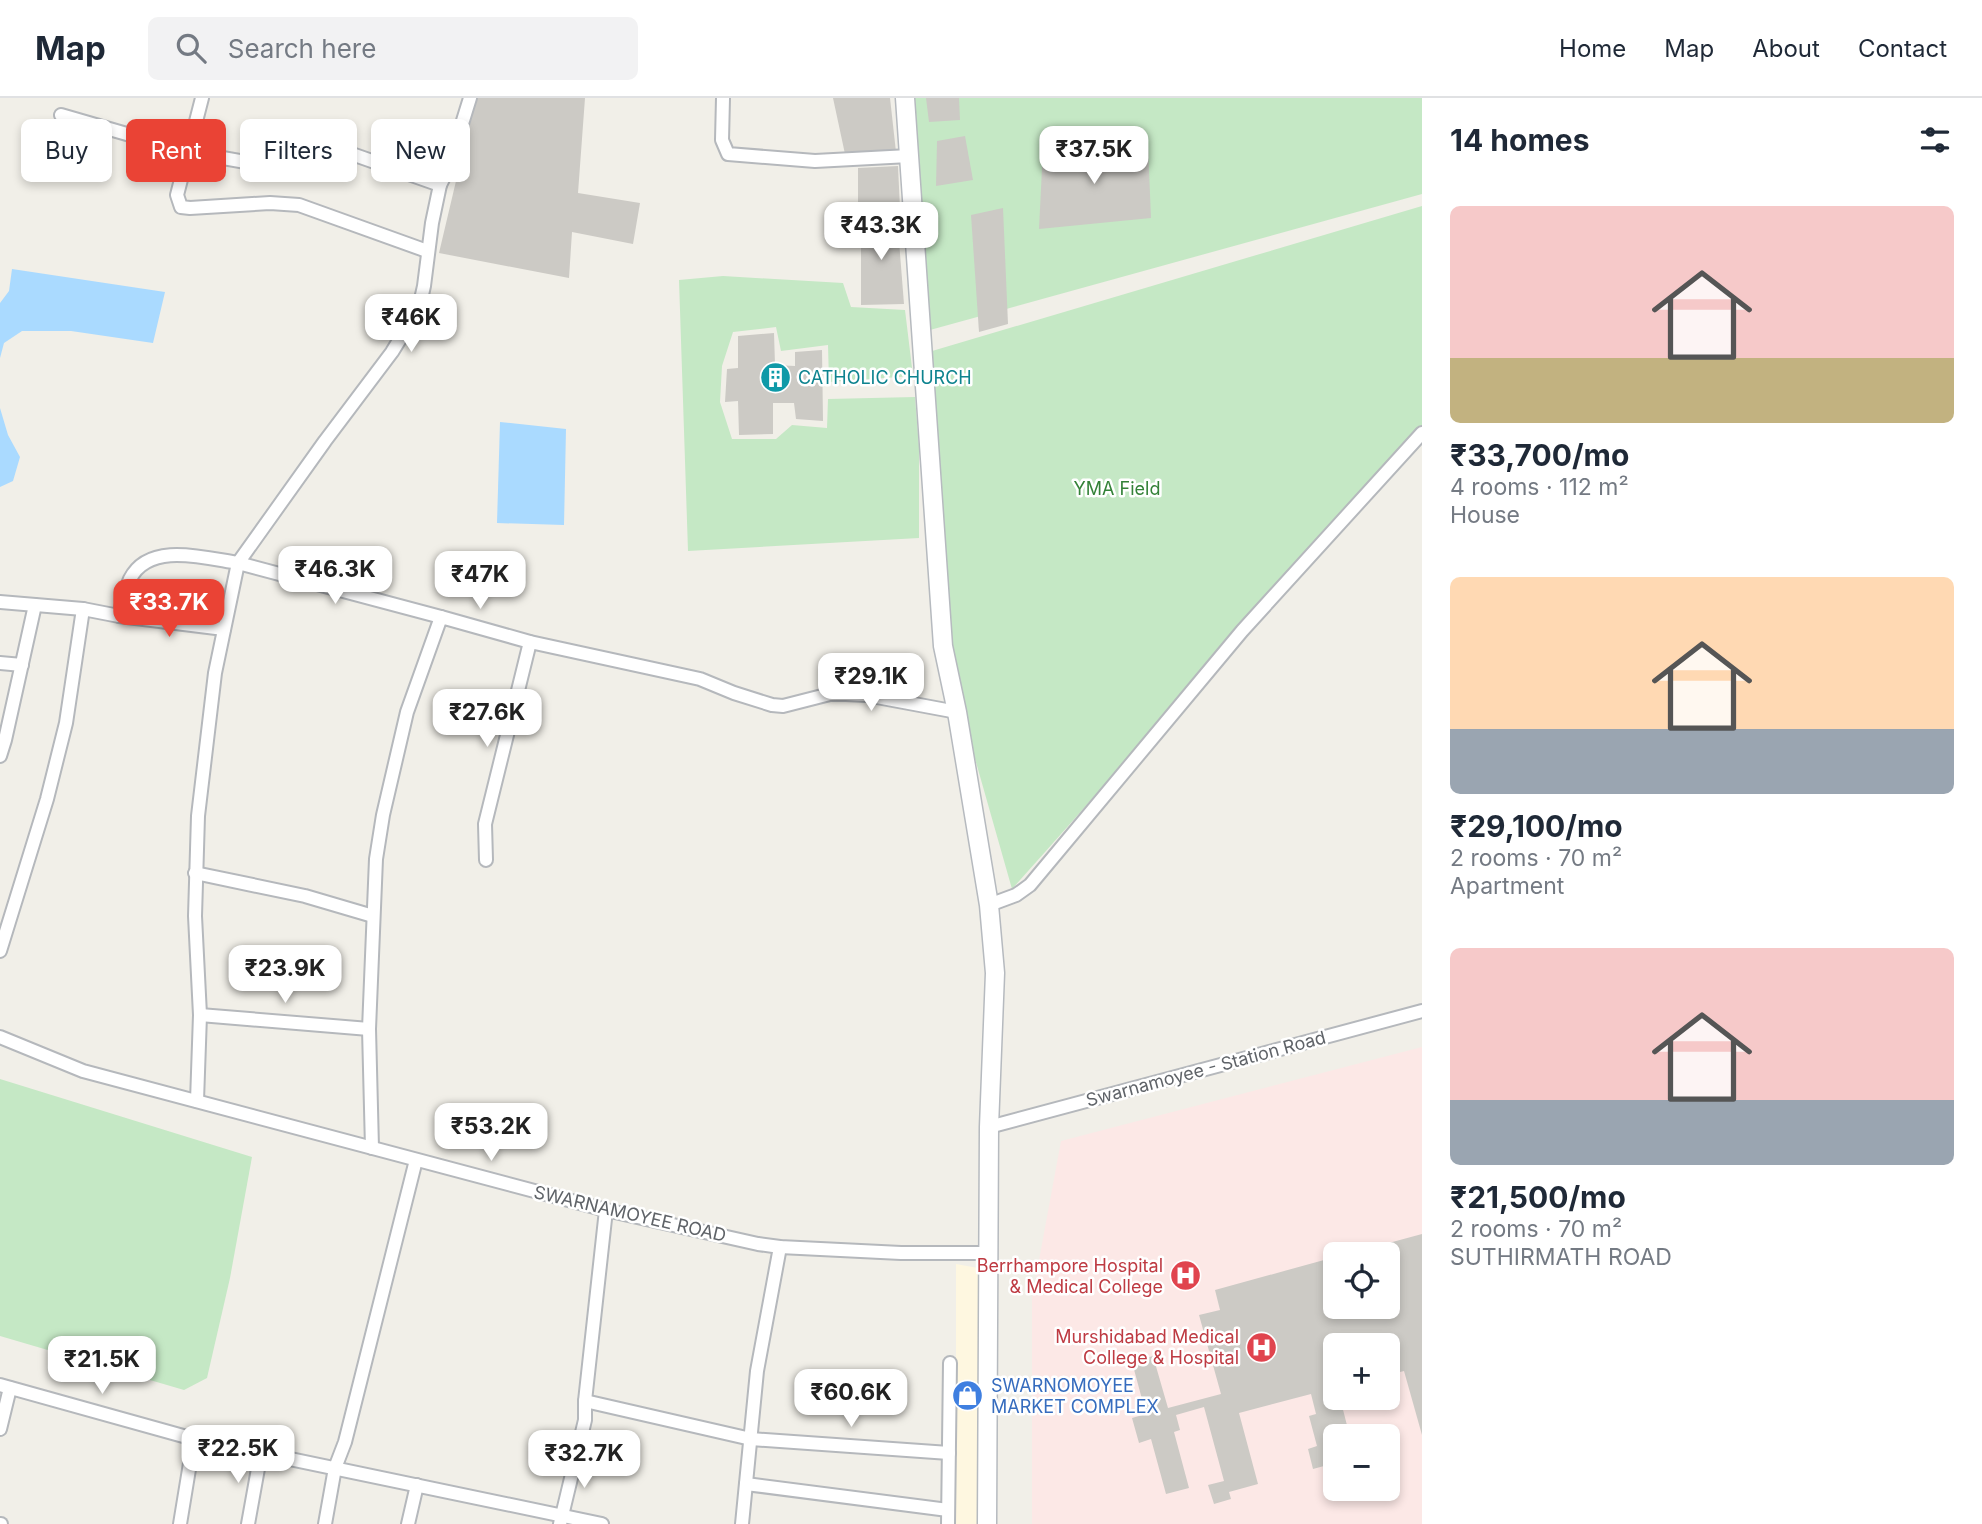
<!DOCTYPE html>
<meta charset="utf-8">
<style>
body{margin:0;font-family:Inter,sans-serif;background:#f2f2f3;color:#1f2937;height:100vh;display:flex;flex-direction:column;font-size:26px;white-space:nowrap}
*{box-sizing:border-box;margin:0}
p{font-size:23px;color:#747a83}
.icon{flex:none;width:38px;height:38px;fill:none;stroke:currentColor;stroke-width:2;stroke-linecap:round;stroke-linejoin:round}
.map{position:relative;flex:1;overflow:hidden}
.sheet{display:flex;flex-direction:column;background:#fff;width:560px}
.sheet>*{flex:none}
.guide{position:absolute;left:21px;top:21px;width:665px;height:63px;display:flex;gap:14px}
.tools{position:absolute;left:1323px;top:1144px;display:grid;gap:14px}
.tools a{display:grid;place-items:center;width:77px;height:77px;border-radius:10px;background:#fff;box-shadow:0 4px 10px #0003;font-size:35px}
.price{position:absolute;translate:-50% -60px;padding:0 16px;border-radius:14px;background:#fff;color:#222;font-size:23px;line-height:46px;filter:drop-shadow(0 2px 4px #0008)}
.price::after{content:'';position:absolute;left:50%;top:42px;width:21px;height:16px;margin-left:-10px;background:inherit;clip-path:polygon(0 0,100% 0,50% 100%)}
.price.active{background:#ea4335;color:#fff}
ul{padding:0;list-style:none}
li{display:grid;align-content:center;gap:14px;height:371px;padding:0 28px}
li span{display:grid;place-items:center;height:217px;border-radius:10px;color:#555}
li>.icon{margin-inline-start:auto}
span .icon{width:126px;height:126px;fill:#fffc;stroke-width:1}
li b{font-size:30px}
h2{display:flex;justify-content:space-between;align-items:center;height:84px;padding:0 28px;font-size:30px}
.chip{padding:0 24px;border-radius:10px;background:#fff;box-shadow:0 4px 10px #0003;font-size:24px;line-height:63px}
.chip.active{background:#ea4335;color:#fff}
header{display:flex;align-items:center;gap:42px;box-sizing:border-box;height:98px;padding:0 35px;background:#fff;border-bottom:2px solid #e0e1e3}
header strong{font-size:33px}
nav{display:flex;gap:38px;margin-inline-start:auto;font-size:24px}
.search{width:490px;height:63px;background:#f2f2f3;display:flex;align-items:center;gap:18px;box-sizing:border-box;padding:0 24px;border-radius:10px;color:#747a83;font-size:26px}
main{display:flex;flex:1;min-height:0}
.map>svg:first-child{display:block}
.commercial{fill:#fef7e0}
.medical{fill:#fce8e6;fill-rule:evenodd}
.green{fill:#c5e8c5}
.water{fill:#aadaff}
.building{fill:#cccac5}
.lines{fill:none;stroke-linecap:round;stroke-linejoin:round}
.street-casing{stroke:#b5b8bc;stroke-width:16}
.secondary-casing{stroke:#b6babf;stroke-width:21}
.street{stroke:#fff;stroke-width:12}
.secondary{stroke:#fff;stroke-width:18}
.labels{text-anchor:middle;stroke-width:5;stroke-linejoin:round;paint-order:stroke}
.culture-label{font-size:18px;fill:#0d838f;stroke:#fff;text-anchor:start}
.park-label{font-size:18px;fill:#348238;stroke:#fff}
.street-label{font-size:18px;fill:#5f6368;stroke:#fff}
.health-label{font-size:18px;fill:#be3a42;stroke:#fff;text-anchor:end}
.shop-label{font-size:18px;fill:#366cbe;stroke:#fff;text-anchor:start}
</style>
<header>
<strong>Map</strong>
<div class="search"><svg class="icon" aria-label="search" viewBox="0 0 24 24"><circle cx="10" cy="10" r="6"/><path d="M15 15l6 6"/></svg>Search here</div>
<nav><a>Home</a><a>Map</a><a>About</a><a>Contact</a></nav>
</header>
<main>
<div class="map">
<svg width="1422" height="1426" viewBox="0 0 1422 1426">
<rect width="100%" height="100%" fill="#f1efe8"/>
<path class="commercial" d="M956 1166 978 1170 982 1426H956Z"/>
<path class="medical" d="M1422 949V1426H1032V1200L1061 1043ZM1335 1157H1388V1209H1335ZM1335 1248H1388V1300H1335ZM1335 1339H1388V1391H1335Z"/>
<g class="green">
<path d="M915 0H1422V96L930 232Z"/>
<path d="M1422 108V327C1372 377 1326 432 1279 485 1190 587 1103 690 1012 791L943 548 922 256Z"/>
<path d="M723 178 843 185 851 209 905 212 913 278 829 284 828 247 781 253 776 229 733 234 722 268 720 304 732 341H776L792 327 827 330 828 301 915 299 919 349V440L688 453 679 182Z"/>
<path d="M0 981 252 1059 230 1180 207 1280 184 1292 0 1238Z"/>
</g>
<g class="water">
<path d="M12 171 165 194 153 245 71 233H22L4 245 0 260V205L9 193Z"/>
<path d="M0 310 8 337 20 359 13 383 0 389Z"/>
<path d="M500 324 566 331 564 427 497 425Z"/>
</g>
<g class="building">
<path d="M473 0H585L578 95 640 105 633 146 572 134 569 180 439 155 473 11Z"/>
<path d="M833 0H890L896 54 845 56Z"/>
<path d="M926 0H959L960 22 929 24Z"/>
<path d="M965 38 973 82 936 88 937 43Z"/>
<path d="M1148 48 1151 120 1039 131 1043 50Z"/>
<path d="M898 68 900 111 858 114V70Z"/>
<path d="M1003 110 1008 226 979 234 971 117Z"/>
<path d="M897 118 904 206 861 207V121Z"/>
<path d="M774 235 775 267 795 268V254L822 252 823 323 796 321 794 305H773V336L739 337 738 303 725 304 727 271 738 270V238Z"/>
<path d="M1422 1136V1337L1404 1273 1388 1277V1248H1335V1300H1340L1350 1339H1335V1365L1313 1371 1308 1351 1317 1348 1309 1318 1316 1316 1311 1296 1239 1315 1258 1386 1229 1394 1231 1401 1214 1406 1208 1387 1224 1383 1204 1309 1176 1317 1180 1332 1174 1334 1189 1390 1166 1396 1151 1341 1139 1345 1132 1320 1146 1316 1132 1264 1153 1258 1168 1310 1221 1296 1199 1217 1220 1212 1215 1192 1335 1159V1209H1388V1157L1348 1156Z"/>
</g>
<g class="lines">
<defs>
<g id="street">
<path d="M202 0 177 97 181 109 190 110 270 105 299 107 427 153"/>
<path d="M723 0 722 42 728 56 815 63 909 58"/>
<path d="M61 17 189 54 297 73"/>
<path d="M283 36 332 49 440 87"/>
<path d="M0 504 83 511 119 518 224 531"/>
<path d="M119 518C122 506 125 492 130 481 149 443 205 460 238 465L215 575 198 718 195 818 200 917 197 1003"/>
<path d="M441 519 238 465 325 343 392 254 419 210 424 188 432 125 440 87 448 71 470 0"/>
<path d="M0 565 22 567"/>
<path d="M0 658 5 642 35 507"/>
<path d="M486 762 485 726 530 544"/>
<path d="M195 775 305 798 373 818"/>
<path d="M989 807 1016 797 1030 787 1242 533 1422 335"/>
<path d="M0 853 47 701 66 625 83 511"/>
<path d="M200 917 369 931"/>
<path d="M0 939 83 973 606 1112 758 1146 780 1149 901 1155H988"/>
<path d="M989 1029 1422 913"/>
<path d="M372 1050 369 931 376 761 383 717 407 614 441 519 530 544 700 581 734 595 772 607 783 608 830 596H846L866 597 957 614"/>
<path d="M0 1287 194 1341 602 1426"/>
<path d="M585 1303 751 1341 949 1355"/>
<path d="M0 1331 10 1290"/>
<path d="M746 1386 948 1412"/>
<path d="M0 1426H1"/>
<path d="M180 1426 194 1341"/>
<path d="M248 1426 261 1354"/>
<path d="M325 1426 335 1370 345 1344 416 1062"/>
<path d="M408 1426 417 1387"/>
<path d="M560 1426 585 1322V1303L606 1112"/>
<path d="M742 1426 757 1273 780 1149"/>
<path d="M948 1426 950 1265"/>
</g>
<path id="secondary" d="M905 0 943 548 957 614 989 807 995 875 989 1029 987 1426"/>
</defs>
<use href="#street" class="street-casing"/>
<use href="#secondary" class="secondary-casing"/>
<use href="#street" class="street"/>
<use href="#secondary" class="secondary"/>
</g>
<defs>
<symbol id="building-disc" viewBox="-11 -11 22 22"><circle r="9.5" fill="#0f9aa8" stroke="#fff"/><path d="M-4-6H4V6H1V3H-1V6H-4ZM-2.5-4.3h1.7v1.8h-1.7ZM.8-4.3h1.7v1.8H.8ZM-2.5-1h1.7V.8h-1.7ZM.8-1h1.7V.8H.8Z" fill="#fff"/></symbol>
<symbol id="hospital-disc" viewBox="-11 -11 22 22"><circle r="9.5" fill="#e0444e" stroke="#fff"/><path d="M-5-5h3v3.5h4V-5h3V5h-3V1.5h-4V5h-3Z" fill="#fff"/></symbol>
<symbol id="shop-disc" viewBox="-11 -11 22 22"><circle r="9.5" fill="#3f7fe0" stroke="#fff"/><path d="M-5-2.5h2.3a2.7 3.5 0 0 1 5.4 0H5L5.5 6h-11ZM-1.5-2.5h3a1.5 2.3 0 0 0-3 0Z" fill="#fff"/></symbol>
</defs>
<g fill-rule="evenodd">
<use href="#building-disc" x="758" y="262" width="35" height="35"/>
<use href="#hospital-disc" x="1168" y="1160" width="35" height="35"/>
<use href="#hospital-disc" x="1244" y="1232" width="35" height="35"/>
<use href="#shop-disc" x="950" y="1280" width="35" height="35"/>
</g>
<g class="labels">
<g class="culture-label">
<text x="798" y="286">CATHOLIC CHURCH</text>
</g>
<g class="park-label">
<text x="1117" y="397">YMA Field</text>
</g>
<g class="street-label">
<text transform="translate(1206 971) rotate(-15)" y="6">Swarnamoyee - Station Road</text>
<text transform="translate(630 1116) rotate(13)" y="6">SWARNAMOYEE ROAD</text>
</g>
<g class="health-label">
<text x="1163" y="1174">Berrhampore Hospital<tspan x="1163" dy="21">&amp; Medical College</tspan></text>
<text x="1239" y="1245">Murshidabad Medical<tspan x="1239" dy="21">College &amp; Hospital</tspan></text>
</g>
<g class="shop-label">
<text x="991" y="1294">SWARNOMOYEE<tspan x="991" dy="21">MARKET COMPLEX</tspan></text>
</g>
</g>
</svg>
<div class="tools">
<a><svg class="icon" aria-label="locate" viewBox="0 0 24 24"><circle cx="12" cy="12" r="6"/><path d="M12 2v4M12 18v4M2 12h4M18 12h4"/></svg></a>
<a>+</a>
<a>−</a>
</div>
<b class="price" style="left:1094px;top:88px">₹37.5K</b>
<b class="price" style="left:881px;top:164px">₹43.3K</b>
<b class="price" style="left:411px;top:256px">₹46K</b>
<b class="price" style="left:335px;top:508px">₹46.3K</b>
<b class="price" style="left:480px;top:513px">₹47K</b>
<b class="price active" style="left:169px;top:541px">₹33.7K</b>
<b class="price" style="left:871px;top:615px">₹29.1K</b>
<b class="price" style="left:487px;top:651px">₹27.6K</b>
<b class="price" style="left:285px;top:907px">₹23.9K</b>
<b class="price" style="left:491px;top:1065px">₹53.2K</b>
<b class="price" style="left:102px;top:1298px">₹21.5K</b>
<b class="price" style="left:851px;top:1331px">₹60.6K</b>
<b class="price" style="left:238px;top:1387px">₹22.5K</b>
<b class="price" style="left:584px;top:1392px">₹32.7K</b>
<div class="guide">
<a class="chip">Buy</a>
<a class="chip active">Rent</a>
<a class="chip">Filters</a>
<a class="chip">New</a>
</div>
</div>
<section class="sheet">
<h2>14 homes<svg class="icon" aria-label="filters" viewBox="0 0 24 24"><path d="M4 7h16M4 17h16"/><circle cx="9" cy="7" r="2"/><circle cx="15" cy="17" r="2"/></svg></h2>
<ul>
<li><span style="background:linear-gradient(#f6c9c9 70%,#c2b280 0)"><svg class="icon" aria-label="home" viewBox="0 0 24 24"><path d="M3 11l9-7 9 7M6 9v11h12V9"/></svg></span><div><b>₹33,700/mo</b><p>4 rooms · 112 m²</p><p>House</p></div></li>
<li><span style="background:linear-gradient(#ffd9b3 70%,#9aa5b1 0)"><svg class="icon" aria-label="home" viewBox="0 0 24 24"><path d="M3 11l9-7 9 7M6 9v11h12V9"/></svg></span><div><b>₹29,100/mo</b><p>2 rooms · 70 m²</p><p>Apartment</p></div></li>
<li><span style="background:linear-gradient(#f6c9c9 70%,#9aa5b1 0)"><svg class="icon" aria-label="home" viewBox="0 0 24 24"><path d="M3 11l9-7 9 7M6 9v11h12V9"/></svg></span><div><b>₹21,500/mo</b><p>2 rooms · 70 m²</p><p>SUTHIRMATH ROAD</p></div></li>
</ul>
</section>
</main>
